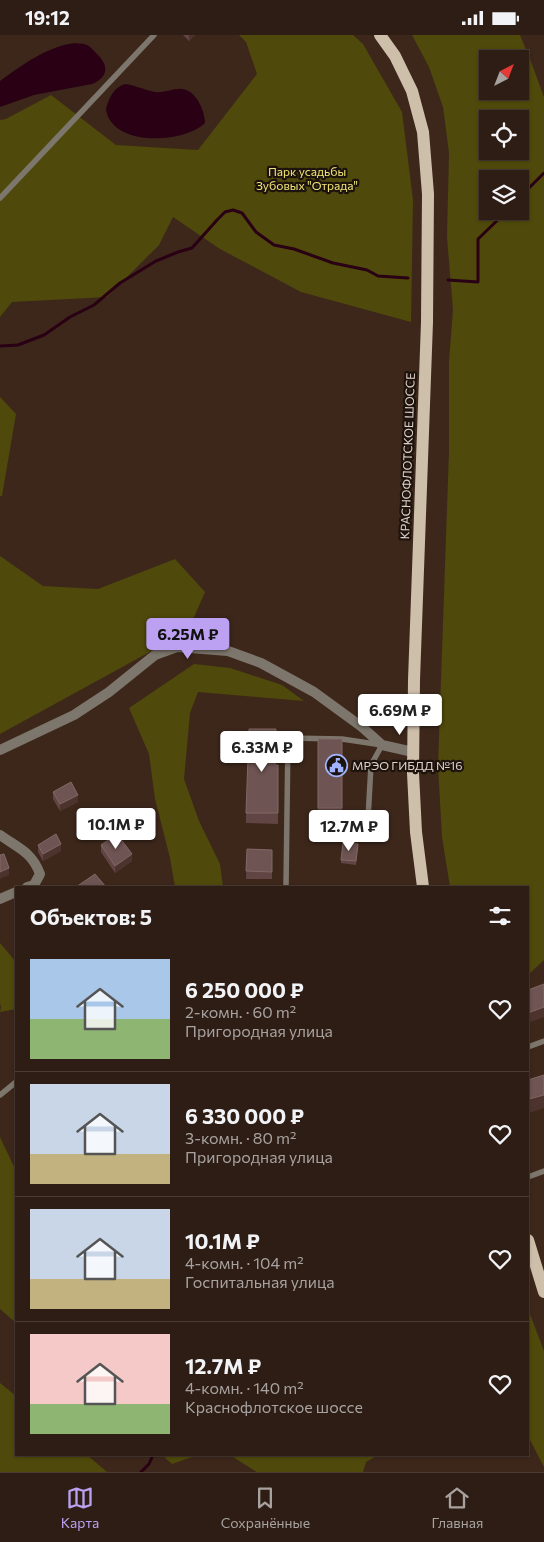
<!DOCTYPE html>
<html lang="ru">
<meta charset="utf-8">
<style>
body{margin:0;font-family:Commissioner,sans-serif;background:#3a2a22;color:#f1f3f6;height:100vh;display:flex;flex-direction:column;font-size:19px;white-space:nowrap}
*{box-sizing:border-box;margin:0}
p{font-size:16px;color:#a7a2a0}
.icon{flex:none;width:28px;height:28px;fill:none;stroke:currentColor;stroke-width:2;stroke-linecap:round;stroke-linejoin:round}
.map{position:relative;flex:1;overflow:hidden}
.side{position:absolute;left:15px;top:851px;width:514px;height:570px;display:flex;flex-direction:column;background:#2e1d14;border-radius:0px;box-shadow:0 1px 4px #0004,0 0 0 1px #493b34}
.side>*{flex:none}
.needle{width:32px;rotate:42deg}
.tools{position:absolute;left:479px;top:15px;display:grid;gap:10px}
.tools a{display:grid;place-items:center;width:50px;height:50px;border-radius:0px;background:#2e1d14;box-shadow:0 1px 4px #0004,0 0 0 1px #493b34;font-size:25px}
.price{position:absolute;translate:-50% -42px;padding:0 11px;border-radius:5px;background:#fff;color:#222;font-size:16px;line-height:32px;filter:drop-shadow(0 1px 2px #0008)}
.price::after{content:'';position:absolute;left:50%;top:30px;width:15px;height:11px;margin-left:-8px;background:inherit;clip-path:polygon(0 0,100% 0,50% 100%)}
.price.on{background:#bca0f2;color:#111}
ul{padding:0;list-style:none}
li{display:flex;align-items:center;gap:15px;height:125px;padding:0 15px}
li+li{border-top:1px solid #493b34}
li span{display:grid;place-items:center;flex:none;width:140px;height:100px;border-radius:0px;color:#555}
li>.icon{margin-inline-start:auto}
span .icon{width:60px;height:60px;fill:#fffc;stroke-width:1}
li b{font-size:21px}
h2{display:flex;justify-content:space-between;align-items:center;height:60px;padding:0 15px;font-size:21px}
.status{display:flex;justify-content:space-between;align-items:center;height:35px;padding:0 25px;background:#2e1d14;direction:ltr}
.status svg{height:14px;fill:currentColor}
.dock{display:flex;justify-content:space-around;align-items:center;height:70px;border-top:1px solid #493b34;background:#2e1d14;font-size:14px;color:#a7a2a0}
.dock a{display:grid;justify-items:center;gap:2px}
.dock .on{color:#bca0f2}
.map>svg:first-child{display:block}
.green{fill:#4f490b;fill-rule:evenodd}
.water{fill:#2a0014}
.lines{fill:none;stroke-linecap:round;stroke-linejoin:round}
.stream{stroke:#2a0014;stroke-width:3}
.service{stroke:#7d766c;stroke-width:5.5}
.minor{stroke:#7d766c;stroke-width:10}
.primary{stroke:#cebfaa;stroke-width:12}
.wall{fill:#614544}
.shaded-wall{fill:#4d332e}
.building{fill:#6e5452;stroke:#806865}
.labels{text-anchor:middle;stroke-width:4.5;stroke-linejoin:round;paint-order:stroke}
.park-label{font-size:12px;fill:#f0e575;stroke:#1d130d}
.street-label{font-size:12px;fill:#e0d0c9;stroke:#1d130d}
.poi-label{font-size:12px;fill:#e0d0c9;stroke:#1d130d;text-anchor:start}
</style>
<div class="status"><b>19:12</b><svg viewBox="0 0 49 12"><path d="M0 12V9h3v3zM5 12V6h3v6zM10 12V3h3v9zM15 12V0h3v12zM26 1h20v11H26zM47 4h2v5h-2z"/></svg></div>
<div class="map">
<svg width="544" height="1437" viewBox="0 0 544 1437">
<rect width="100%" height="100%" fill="#3d271b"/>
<g class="green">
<path d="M239 0H353L363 9 402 77 413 165 411 287 301 257 220 214 173 182 159 210 107 262 12 267 0 282V85L6 84 51 60 116 110 198 115 257 39 246 7Z"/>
<path d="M412 0H520L530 24 544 62V925L528 940V852H450L442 802 438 731 449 416V326L453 275 447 202 449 118 443 72 429 32ZM488 24H520V56H488ZM488 84H520V116H488ZM488 144H520V176H488Z"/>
<path d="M0 362 16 379 2 461H0Z"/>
<path d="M0 521 43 551 98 554 175 524 205 557 188 596 0 699Z"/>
<path d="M194 629 230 633 282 650 304 666 198 657 190 678 184 744 199 786 220 829 223 852H175L170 823 155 764 149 719 129 673Z"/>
<path d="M0 908 16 927V974L0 977 1 971 0 969Z"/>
<path d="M0 1102 16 1136V1288L0 1274Z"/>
<path d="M528 1274 544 1316V1432L528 1401Z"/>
<path d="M0 1348 16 1361V1420H87L107 1437H0Z"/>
<path d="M162 1420H378L366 1427 363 1437H257L233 1422 195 1421 172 1429Z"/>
</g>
<g class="water">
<path d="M75 8C78 9 84 8 87 10 90 11 94 16 96 18 109 30 109 42 92 49L34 60 0 72V46C22 30 48 11 75 8Z"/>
<path d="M125 49C135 50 144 55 155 57 165 58 175 53 182 54 196 55 205 76 205 88 183 109 111 112 106 74 109 63 113 53 125 49Z"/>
</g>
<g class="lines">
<g class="stream">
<path d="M520 162 544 138"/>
<path d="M448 245 478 247V204L507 176"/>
<path d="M0 311 18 310 44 300 70 282 94 270 120 248 156 226 178 217 192 213 217 185 225 177 233 175 242 178 256 197 274 210 294 214 333 228 367 235 378 241 408 243"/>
<path d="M141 1437 149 1429 153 1420"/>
</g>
<g class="service">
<path d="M0 163 154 0"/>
<path d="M286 852 288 703 342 704 382 710 371 730 368 784"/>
<path d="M528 1012 544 1006"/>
<path d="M0 1060 16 1047"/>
<path d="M528 1142 544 1136"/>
</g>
<g class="minor">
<path d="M0 715 74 680 109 657 155 620 177 612 228 616 261 628 314 657 362 692 382 710 413 717"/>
<path d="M0 800C18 813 32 817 40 839L34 850 27 852"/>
<path d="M0 864 16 857"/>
</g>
<g class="primary">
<path d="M380 0 395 21 412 56 423 97 428 159 427 287 414 645 413 738 416 797 423 852"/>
<path d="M528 1205 544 1257"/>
</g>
</g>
<g class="wall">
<path d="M183 0H195L189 6Z"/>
<rect x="318" y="704" width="24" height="76"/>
<path d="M276 730H278V789L246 788V778Z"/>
<path d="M53 757 78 767 60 776 53 764Z"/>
<path d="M38 810 61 816 43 826 38 817Z"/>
<path d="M101 810 132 826 115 838 101 817Z"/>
<path d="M358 813 356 830 341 828V825Z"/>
<path d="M247 814 272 815V844H246Z"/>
<path d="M544 1040 529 1078 528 1073V1045Z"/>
</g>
<g class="shaded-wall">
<path d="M189 0H195L189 6Z"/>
<path d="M78 760V767L60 776V769Z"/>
<path d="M61 809V816L43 826V819Z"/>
<path d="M132 819V826L115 838V831Z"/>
<path d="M9 833V840L0 844V837Z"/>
<path d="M544 972V982L528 988V978Z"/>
<path d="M544 1060V1073L529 1078V1064Z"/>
</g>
<g class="building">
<path d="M249 694H276L275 730H278V778H246Z"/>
<rect x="318" y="704" width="24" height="69"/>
<path d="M71 747 78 760 60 769 53 757Z"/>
<path d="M56 799 61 809 43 819 38 810Z"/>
<path d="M117 799 132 819 115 831 101 810Z"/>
<path d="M343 808 358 809 356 826 341 825Z"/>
<path d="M247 814 272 815V837L246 836Z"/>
<path d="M4 819 9 833 0 837V820Z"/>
<path d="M95 839 106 852H76Z"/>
<path d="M544 949V972L528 978V955Z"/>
<path d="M544 1040V1060L529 1064 528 1059V1045Z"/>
</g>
<defs>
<symbol id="civic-ring" viewBox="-11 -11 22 22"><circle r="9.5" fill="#1d130d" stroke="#a1b3fd" stroke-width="1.5"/><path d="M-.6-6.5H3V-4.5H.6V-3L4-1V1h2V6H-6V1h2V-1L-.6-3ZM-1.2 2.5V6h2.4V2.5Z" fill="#a1b3fd"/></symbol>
</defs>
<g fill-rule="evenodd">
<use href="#civic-ring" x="324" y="718" width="25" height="25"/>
</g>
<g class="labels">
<g class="park-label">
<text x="307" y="141">Парк усадьбы<tspan x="307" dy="14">Зубовых "Отрада"</tspan></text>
</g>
<g class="street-label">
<text transform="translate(408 421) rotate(-88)" y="4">КРАСНОФЛОТСКОЕ ШОССЕ</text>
</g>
<g class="poi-label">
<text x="352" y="735">МРЭО ГИБДД №16</text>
</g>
</g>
</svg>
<div class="tools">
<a><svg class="needle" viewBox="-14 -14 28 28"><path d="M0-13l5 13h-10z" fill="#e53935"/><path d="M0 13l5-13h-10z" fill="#a7a2a0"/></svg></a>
<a><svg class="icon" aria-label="locate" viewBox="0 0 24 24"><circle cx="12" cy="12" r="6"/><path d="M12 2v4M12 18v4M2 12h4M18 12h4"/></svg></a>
<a><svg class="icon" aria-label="layers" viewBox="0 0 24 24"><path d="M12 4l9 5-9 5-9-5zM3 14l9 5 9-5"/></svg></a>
</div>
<b class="price on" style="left:188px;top:625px">6.25M ₽</b>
<b class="price" style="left:400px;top:701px">6.69M ₽</b>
<b class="price" style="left:262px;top:738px">6.33M ₽</b>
<b class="price" style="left:116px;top:815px">10.1M ₽</b>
<b class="price" style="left:349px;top:817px">12.7M ₽</b>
<section class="side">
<h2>Объектов: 5<svg class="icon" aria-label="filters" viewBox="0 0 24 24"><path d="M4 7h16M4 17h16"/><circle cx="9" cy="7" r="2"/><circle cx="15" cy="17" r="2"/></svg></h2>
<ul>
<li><span style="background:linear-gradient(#a9c7e8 60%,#8fb573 0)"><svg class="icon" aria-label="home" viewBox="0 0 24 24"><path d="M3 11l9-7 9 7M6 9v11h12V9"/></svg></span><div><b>6 250 000 ₽</b><p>2-комн. · 60 m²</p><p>Пригородная улица</p></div><svg class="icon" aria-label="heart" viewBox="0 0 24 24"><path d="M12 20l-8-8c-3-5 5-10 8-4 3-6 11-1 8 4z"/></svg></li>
<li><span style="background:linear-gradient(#c9d6e8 70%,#c2b280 0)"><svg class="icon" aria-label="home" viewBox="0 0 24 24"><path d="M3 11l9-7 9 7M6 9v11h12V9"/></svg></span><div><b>6 330 000 ₽</b><p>3-комн. · 80 m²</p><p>Пригородная улица</p></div><svg class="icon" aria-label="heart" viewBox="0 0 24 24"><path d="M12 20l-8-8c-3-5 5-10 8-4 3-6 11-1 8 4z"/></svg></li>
<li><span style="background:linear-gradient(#c9d6e8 70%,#c2b280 0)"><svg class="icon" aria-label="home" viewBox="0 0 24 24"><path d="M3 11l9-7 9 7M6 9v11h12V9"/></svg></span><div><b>10.1M ₽</b><p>4-комн. · 104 m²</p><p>Госпитальная улица</p></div><svg class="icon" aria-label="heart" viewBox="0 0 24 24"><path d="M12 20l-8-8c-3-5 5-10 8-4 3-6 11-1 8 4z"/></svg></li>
<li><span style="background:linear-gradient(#f6c9c9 70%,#8fb573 0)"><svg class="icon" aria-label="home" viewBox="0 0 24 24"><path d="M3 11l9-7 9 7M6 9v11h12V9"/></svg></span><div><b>12.7M ₽</b><p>4-комн. · 140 m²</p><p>Краснофлотское шоссе</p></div><svg class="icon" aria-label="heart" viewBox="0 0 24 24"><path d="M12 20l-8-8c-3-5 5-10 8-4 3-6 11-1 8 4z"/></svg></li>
</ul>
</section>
</div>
<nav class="dock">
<a class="on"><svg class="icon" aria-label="map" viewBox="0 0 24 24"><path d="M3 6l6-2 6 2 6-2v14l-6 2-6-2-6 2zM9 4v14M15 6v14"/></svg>Карта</a>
<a><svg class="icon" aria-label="saved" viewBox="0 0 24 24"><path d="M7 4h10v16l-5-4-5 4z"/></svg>Сохранённые</a>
<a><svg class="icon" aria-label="home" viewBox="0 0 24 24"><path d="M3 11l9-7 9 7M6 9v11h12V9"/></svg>Главная</a>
</nav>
